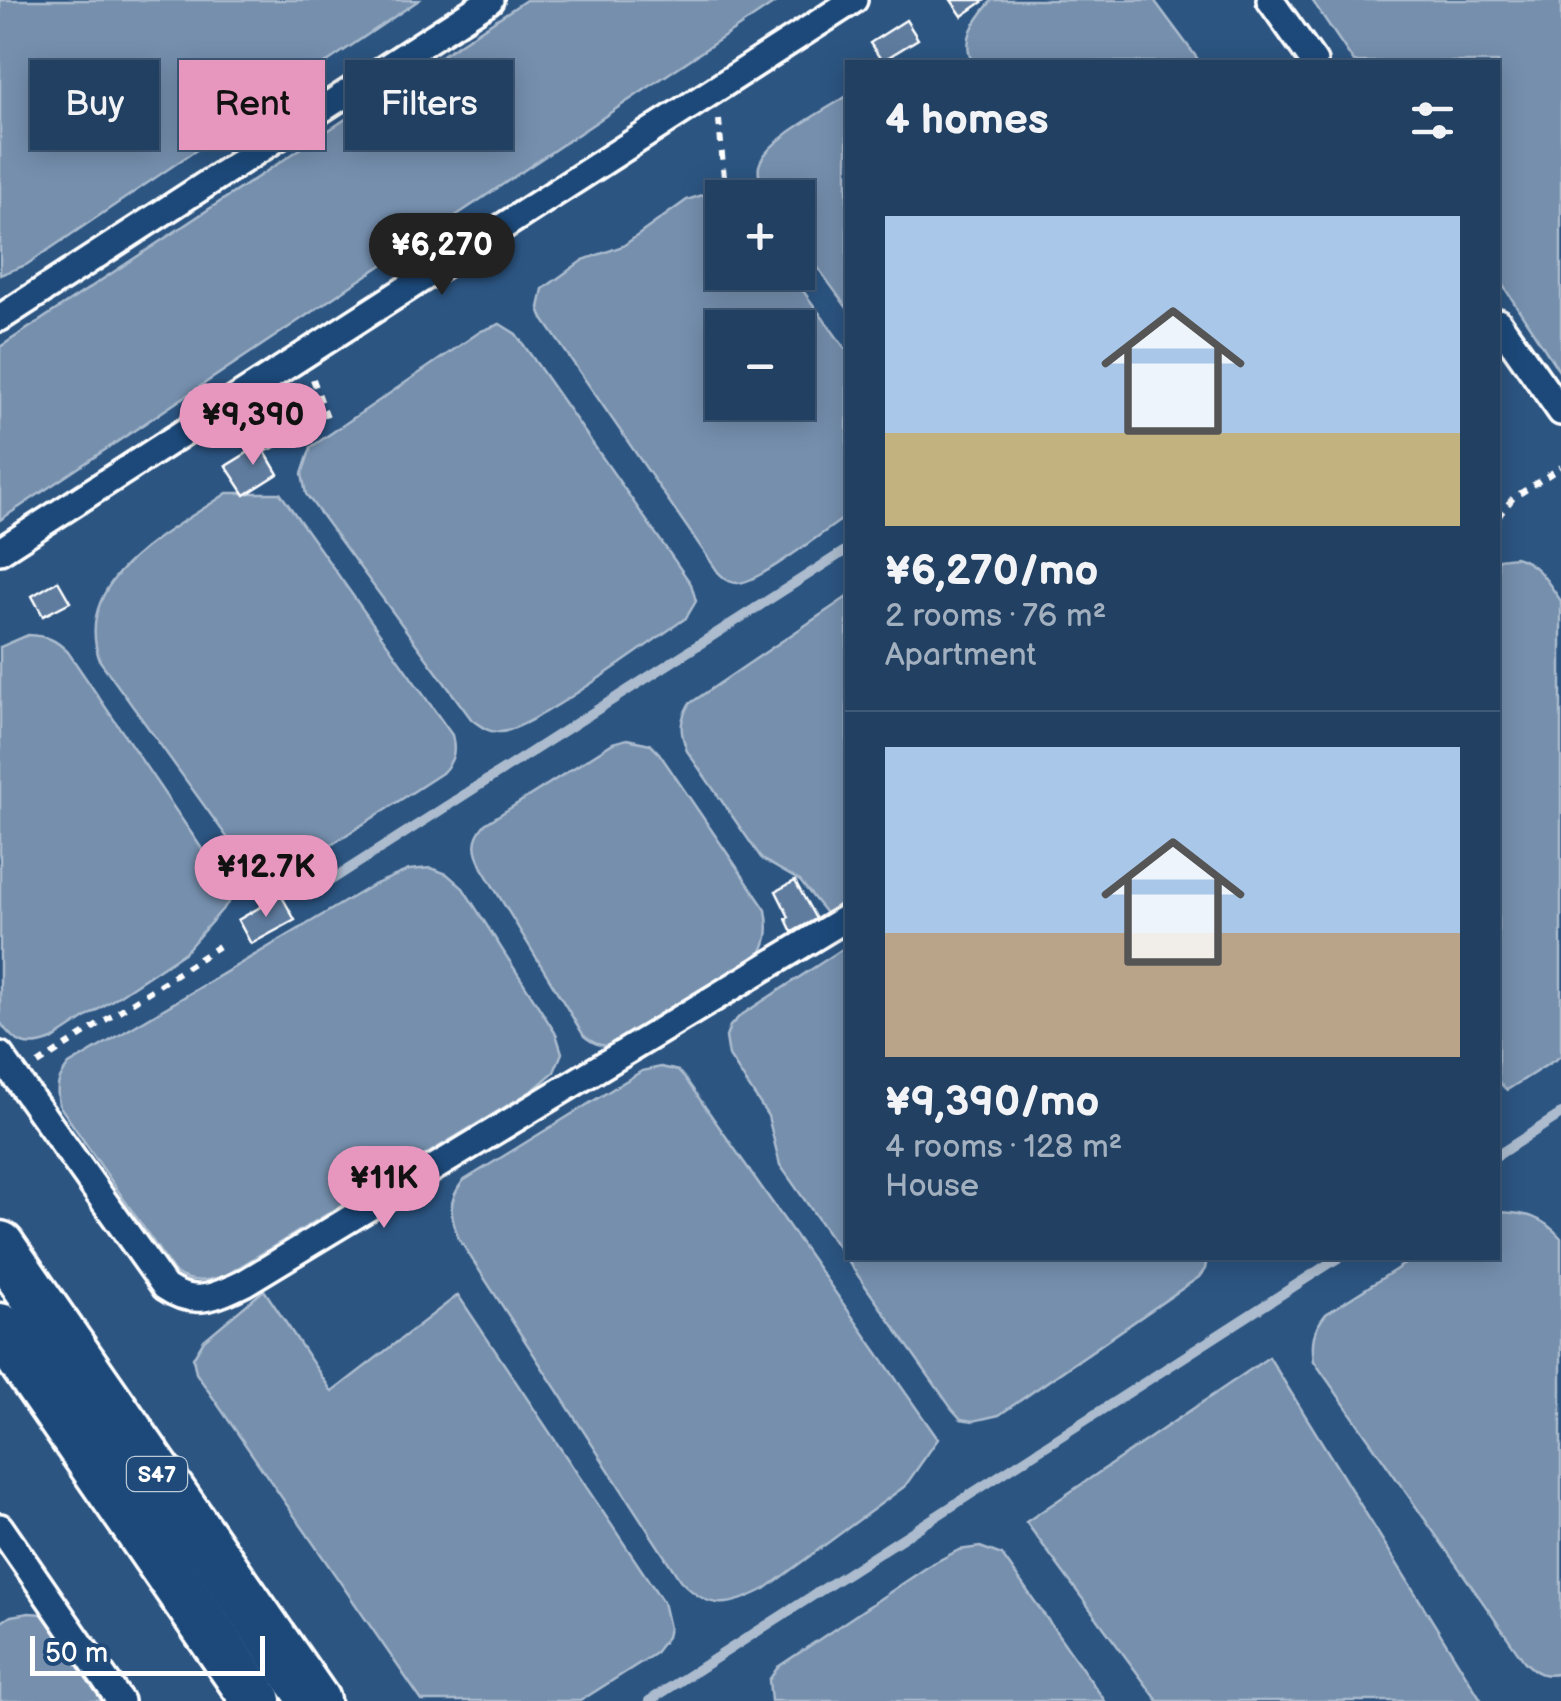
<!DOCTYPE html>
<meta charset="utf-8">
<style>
body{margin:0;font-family:"Balsamiq Sans",sans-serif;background:#294768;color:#f1f3f6;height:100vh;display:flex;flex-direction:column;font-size:38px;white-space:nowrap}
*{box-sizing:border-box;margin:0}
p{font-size:32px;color:#a2afbe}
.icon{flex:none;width:55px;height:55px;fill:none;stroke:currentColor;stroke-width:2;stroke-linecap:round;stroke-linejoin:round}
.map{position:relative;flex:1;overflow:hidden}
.details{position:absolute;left:845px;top:60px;width:655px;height:1200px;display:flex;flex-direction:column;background:#214062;border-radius:0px;box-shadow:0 5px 25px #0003,0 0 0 2px #3e5977}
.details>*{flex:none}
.top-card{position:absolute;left:30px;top:60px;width:665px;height:90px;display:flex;gap:20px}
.tools{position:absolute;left:705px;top:180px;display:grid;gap:20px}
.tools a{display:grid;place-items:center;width:110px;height:110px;border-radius:0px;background:#214062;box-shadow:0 5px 25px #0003,0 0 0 2px #3e5977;font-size:50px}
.scale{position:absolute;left:30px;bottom:25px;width:235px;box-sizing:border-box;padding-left:10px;border:5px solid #fff;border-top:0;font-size:28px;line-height:35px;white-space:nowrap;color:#fff;-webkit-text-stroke:8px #1f4a7a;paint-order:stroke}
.price{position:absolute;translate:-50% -85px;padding:0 22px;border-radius:35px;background:#e797bd;color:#111;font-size:32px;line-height:65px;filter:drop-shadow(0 2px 5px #0008)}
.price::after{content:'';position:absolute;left:50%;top:60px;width:30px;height:22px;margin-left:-15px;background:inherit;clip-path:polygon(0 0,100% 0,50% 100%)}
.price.active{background:#222;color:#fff}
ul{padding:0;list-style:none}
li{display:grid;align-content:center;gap:20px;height:530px;padding:0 40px}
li+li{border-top:2px solid #3e5977}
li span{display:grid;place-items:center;height:310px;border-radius:0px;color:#555}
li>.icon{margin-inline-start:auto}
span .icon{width:180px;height:180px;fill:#fffc;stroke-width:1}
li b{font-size:42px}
h2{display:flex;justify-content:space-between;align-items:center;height:120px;padding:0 40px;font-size:42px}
.tag{padding:0 35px;border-radius:0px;background:#214062;box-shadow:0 5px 25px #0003,0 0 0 2px #3e5977;font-size:35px;line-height:90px}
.tag.active{background:#e797bd;color:#111}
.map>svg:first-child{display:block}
.water{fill:#748fad;stroke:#acbcce;stroke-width:2.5;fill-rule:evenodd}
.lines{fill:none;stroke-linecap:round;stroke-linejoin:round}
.stream{stroke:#acbcce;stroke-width:10}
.building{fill:#5e7c9f;stroke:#fff;stroke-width:2.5}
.street-casing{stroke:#fff;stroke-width:32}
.highway-casing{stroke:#fff;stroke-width:55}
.path{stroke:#fff;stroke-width:6;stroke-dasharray:8 8;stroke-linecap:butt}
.street{stroke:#1f4a7a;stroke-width:25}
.highway{stroke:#1f4a7a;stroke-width:48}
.labels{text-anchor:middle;stroke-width:8;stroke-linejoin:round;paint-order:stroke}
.shield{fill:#1f4a7a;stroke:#bcc9d7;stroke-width:2.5}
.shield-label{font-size:22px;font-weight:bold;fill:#fff}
</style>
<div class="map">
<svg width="1561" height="1701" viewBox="0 0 1561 1701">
<rect width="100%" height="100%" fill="#2c5582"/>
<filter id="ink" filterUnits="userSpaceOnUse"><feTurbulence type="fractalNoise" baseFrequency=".01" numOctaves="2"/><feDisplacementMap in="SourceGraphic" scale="20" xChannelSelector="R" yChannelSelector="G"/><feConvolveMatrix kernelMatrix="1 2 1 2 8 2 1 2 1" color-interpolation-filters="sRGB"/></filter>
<g filter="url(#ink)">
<g class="water">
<path d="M0 0H419L26 265 0 275Z"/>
<path d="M526 0H779L0 520V347Z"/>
<path d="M992 0H1154L1200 62H972C961 36 976 20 992 0Z"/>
<path d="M1312 0H1561V374L1498 278V62H1354Z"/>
<path d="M847 96V308L798 240V198L766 197C763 187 757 177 759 166 764 141 826 110 847 96Z"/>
<path d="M718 190 734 197 722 198V272L790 273 847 351V516C827 529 758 583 738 583 729 583 724 578 718 572L543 319 539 308 543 289 583 260 623 246 687 200ZM722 328H798V402H722Z"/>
<path d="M500 324 516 334 691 584 696 601 686 618C655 639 529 732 500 732 489 733 481 726 472 720L306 494 302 474 311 447 481 331Z"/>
<path d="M227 493H280L452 735C456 751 454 761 442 773L306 861C281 870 263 876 242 858L100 661C70 577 171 532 227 493Z"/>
<path d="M1515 557C1538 563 1548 583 1561 601V1056L1507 1090 1498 1082V559Z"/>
<path d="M847 597V900L826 913 800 881 762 859 687 751C680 732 679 722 689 704Z"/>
<path d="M28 635C47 636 55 639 68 652L234 896 185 952 52 1040C27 1050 15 1044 0 1022V647Z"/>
<path d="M627 739 650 744 659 753 766 910C770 932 768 944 755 963L618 1046C603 1047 595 1045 584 1036L482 868C474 850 471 840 485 824L613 743Z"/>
<path d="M431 868 447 874 463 888 556 1034 562 1053 554 1072 533 1090 226 1275C206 1282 191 1284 174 1272L59 1105C56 1088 57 1079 69 1065L373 885 409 870Z"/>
<path d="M847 946 848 1258H1207L1205 1269 1199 1277 999 1415 973 1421 961 1419 952 1409 780 1165 768 1116 729 1056 726 1037 730 1026 740 1016Z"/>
<path d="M661 1067 678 1071 687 1081 938 1439 905 1486 765 1589C729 1607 710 1612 680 1580L459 1239C450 1216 447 1201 463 1181L642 1071Z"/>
<path d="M1498 1212C1526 1213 1542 1216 1561 1238V1673C1544 1678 1536 1673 1524 1661L1314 1361C1311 1341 1313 1330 1326 1314L1414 1258H1498Z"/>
<path d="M264 1290 332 1392 458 1295 663 1602 669 1628 667 1637 654 1654 580 1701H422L196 1373 193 1358 204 1340Z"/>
<path d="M1269 1357 1482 1701H1158L1026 1522Z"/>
<path d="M980 1547 1002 1555 1105 1701H771L769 1680 778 1667 932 1564 959 1550Z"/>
<path d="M29 1613 43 1614 55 1624 107 1701H0V1623L11 1616Z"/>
</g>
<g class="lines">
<g class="stream">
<path d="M322 886 848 549"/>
<path d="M1498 1155 1561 1114"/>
<path d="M649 1701 1338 1258"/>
</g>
</g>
<g class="building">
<path d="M951 0H985L962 16Z"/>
<path d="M906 20 918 39 882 61 870 43Z"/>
<path d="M270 439 275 447 265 452 278 474 245 495 226 466Z"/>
<path d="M58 581 70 602 43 616 32 596Z"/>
<path d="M795 881 816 919 792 932 786 919 789 917 776 891Z"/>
<path d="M281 895 295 920 251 944 238 920Z"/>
</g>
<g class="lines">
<defs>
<g id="street">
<path d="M1270 0 1314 62"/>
<path d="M0 318 490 0"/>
<path d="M1498 322 1561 412"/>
<path d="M0 551 854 0"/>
<path d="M0 1055 165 1287C194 1307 215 1297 244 1283L848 917"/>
<path d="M0 1527 120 1701"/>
</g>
<g id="highway">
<path d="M0 1246 315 1701"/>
<path d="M0 1328 257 1701"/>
</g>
</defs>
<use href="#street" class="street-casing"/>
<use href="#highway" class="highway-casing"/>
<g class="path">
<path d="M719 120 724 178"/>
<path d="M313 379 328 420"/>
<path d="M1498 517 1513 498 1561 467"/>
<path d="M38 1064 225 942"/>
</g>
<use href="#street" class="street"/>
<use href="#highway" class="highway"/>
</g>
</g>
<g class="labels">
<rect class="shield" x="127" y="1457" width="60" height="34" rx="8"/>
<g class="shield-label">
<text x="157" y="1482">S47</text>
</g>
</g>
</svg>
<div class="tools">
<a>+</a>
<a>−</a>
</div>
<div class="scale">50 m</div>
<b class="price active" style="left:442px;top:298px">¥6,270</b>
<b class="price" style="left:253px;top:468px">¥9,390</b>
<b class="price" style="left:266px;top:920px">¥12.7K</b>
<b class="price" style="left:384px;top:1231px">¥11K</b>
<div class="top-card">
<a class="tag">Buy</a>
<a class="tag active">Rent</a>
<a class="tag">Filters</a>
</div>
<section class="details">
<h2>4 homes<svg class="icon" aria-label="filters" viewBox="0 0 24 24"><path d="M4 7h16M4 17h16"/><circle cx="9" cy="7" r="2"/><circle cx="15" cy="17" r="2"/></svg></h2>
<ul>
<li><span style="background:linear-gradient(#a9c7e8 70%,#c2b280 0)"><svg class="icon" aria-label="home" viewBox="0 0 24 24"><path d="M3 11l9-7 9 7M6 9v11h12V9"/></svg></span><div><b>¥6,270/mo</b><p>2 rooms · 76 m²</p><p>Apartment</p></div></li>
<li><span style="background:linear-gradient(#a9c7e8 60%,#b9a48a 0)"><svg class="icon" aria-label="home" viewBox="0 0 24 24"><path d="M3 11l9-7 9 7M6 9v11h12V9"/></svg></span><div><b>¥9,390/mo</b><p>4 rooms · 128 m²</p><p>House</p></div></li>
</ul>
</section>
</div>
